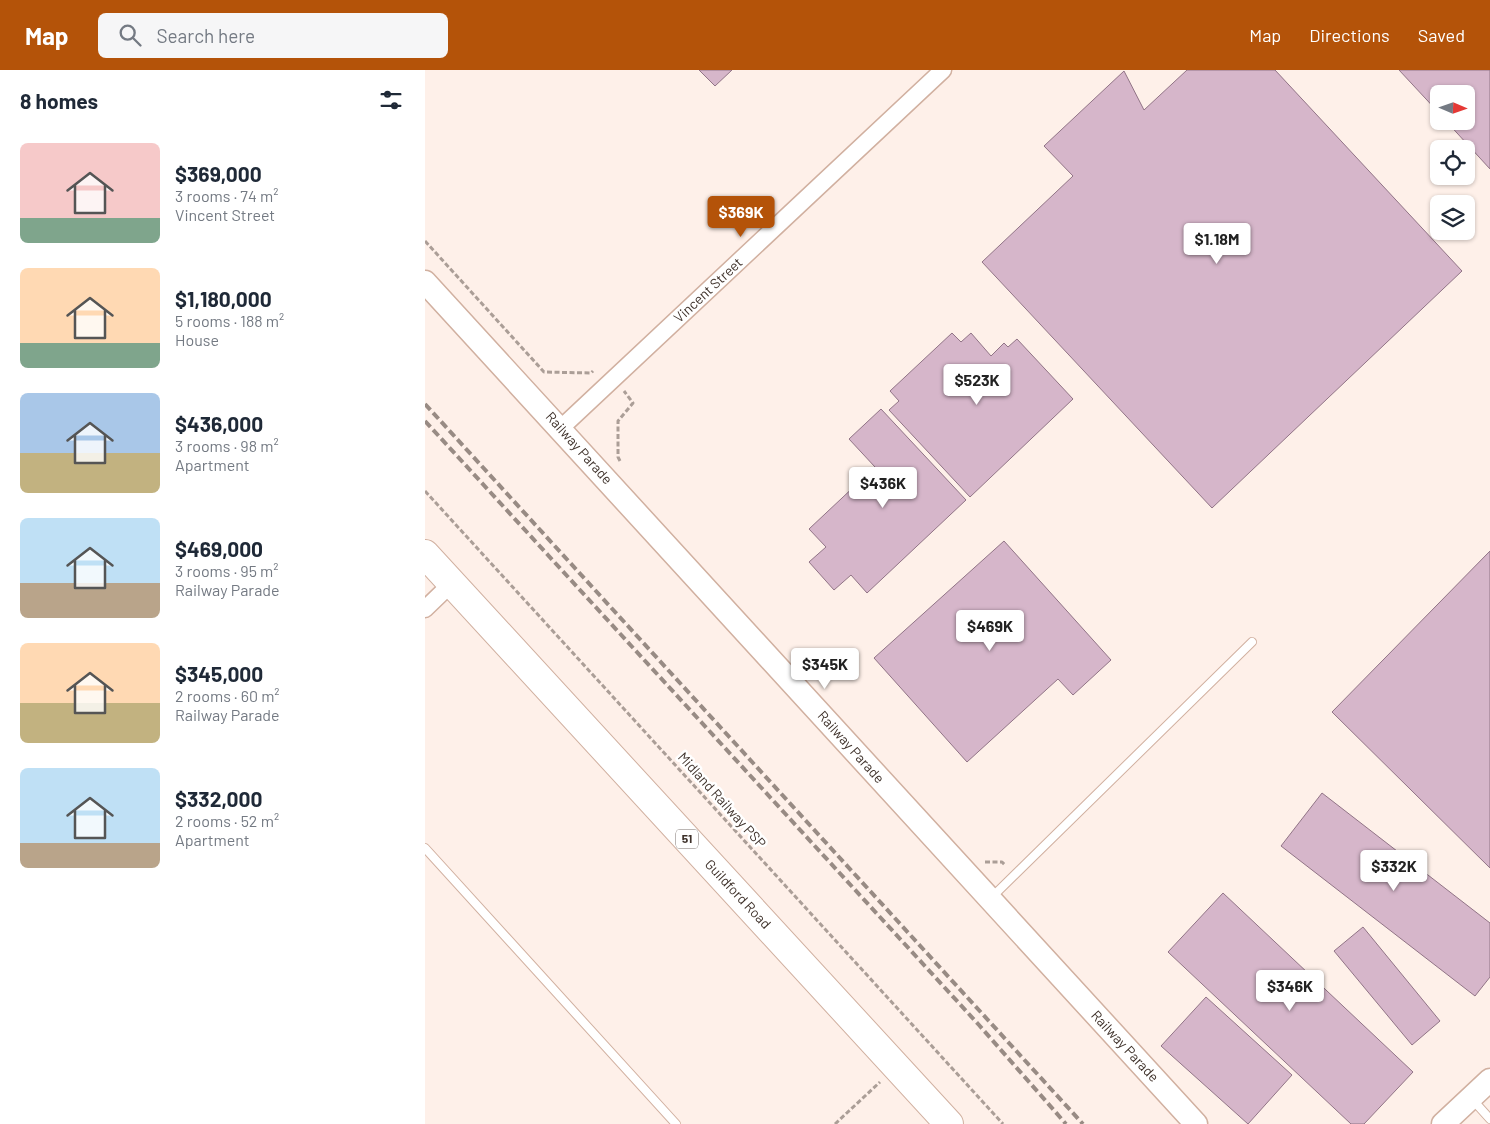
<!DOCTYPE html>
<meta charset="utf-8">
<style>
body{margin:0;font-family:Barlow,sans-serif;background:#f6f6f7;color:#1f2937;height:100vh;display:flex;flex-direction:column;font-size:19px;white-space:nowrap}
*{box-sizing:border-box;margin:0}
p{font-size:16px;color:#747a83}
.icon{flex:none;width:28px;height:28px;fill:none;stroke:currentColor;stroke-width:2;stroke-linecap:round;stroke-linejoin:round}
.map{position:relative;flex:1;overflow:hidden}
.side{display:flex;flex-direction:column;background:#fff;width:425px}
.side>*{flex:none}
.needle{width:32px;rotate:92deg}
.controls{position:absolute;left:1005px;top:15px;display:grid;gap:10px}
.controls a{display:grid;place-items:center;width:45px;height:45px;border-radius:8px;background:#fff;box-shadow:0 1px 4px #0004;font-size:25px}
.price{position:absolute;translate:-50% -42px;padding:0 11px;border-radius:5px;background:#fff;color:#222;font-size:16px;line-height:32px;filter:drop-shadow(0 1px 2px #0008)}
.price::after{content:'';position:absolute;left:50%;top:30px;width:15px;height:11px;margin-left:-8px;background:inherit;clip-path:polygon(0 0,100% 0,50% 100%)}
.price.on{background:#b45309;color:#fff}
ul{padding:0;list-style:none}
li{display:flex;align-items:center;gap:15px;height:125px;padding:0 20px}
li span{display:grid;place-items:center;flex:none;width:140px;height:100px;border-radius:8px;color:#555}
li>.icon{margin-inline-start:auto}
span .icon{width:60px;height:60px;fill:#fffc;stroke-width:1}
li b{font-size:21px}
h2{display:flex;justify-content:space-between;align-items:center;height:60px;padding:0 20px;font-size:21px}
header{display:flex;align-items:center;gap:30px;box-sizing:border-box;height:70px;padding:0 25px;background:#b45309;color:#fff}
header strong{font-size:24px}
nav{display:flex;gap:28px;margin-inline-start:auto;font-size:18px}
.search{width:350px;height:45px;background:#f6f6f7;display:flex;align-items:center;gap:12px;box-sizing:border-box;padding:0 18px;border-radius:8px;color:#747a83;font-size:19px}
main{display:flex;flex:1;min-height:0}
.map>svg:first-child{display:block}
.building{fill:#d6b6ca;stroke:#917486}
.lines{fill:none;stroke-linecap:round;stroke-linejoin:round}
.lane-casing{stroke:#d1b0a0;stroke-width:10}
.street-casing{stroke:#d1b0a0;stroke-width:19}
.secondary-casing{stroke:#d1b0a0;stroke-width:25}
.highway-casing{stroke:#d1b0a0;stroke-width:30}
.path{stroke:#ab9e97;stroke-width:3;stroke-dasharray:5 2.5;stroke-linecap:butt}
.lane{stroke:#fff;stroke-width:8}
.street{stroke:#fff;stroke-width:16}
.secondary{stroke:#fff;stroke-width:22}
.highway{stroke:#fff;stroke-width:28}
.rail{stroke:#988b84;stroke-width:4;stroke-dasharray:8 4;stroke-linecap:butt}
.labels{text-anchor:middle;stroke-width:5;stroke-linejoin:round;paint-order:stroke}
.shield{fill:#fff;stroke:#786f6a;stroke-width:1}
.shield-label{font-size:12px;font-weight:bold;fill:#3e312a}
.street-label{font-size:14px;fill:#3e312a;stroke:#fff}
</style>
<header>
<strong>Map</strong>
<div class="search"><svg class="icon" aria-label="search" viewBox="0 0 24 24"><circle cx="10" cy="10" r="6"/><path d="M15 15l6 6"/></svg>Search here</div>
<nav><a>Map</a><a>Directions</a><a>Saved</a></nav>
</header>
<main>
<section class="side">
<h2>8 homes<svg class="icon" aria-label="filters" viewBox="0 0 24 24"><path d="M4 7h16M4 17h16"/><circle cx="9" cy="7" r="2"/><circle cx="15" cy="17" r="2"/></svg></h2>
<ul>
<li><span style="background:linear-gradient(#f6c9c9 75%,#7fa58c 0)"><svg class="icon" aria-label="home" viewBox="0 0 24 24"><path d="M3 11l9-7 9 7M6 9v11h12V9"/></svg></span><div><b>$369,000</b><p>3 rooms · 74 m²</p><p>Vincent Street</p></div></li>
<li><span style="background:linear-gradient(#ffd9b3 75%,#7fa58c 0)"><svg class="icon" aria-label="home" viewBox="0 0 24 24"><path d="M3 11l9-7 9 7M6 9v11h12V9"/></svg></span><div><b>$1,180,000</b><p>5 rooms · 188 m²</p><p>House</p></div></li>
<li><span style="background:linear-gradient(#a9c7e8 60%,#c2b280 0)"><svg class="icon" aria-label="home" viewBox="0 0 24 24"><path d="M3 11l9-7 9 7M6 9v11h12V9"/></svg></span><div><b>$436,000</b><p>3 rooms · 98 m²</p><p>Apartment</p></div></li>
<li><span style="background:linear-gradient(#bfe0f5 65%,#b9a48a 0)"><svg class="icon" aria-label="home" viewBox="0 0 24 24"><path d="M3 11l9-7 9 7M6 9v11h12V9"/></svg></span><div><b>$469,000</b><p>3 rooms · 95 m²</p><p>Railway Parade</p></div></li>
<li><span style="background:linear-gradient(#ffd9b3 60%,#c2b280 0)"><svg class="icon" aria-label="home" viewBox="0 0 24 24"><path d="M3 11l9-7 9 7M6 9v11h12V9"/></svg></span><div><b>$345,000</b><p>2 rooms · 60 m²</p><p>Railway Parade</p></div></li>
<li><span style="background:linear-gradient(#bfe0f5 75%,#b9a48a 0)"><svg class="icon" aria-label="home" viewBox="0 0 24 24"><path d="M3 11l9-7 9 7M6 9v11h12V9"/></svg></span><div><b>$332,000</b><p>2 rooms · 52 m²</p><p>Apartment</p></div></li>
</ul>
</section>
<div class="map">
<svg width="1065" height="1054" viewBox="0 0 1065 1054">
<rect width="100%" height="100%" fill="#fef0e9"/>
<g class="building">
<path d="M274 0H307L290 16Z"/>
<path d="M762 0H850L1037 201 787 438 557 192 648 106 619 76 699 1 719 40Z"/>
<path d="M974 0H1065V99L1021 51H1041V24H1014V43Z"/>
<path d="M527 263 536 272 546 263 566 286 579 273 583 277 592 269 648 329 545 427 464 340 474 331 465 321Z"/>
<path d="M456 339 541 430 442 523 426 505 409 520 384 492 401 477 384 459 450 397 424 369Z"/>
<path d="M579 471 686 590 648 625 633 609 542 692 449 588Z"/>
<path d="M1065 481V798L907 642Z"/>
<path d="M897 723 1065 853V907L1050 926 856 776Z"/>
<path d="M798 823 988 1002 939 1054H926L743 882Z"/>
<path d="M938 857 1015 951 987 975 909 881Z"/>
<path d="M781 927 867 1005 823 1054 736 976Z"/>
</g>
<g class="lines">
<defs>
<g id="lane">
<path d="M0 778 251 1054"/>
<path d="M566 828 827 572"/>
<path d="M1047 1029 1065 1049"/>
</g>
<g id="street">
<path d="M136 358 518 0"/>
<path d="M0 539 27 513"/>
</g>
<g id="secondary">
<path d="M0 212 771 1054"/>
<path d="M1018 1054 1065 1010"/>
</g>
<path id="highway" d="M0 484 524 1054"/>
</defs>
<use href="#lane" class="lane-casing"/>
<use href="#street" class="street-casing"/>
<use href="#secondary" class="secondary-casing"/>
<use href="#highway" class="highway-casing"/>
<g class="path">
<path d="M0 171 119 302 166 303 168 301"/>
<path d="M195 391 193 387V351L208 333 199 321"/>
<path d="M0 421 578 1054"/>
<path d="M560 792H577L580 795"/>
<path d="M410 1054 455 1012"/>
</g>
<use href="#lane" class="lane"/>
<use href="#street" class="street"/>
<use href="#secondary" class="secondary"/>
<use href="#highway" class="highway"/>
<g class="rail">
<path d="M0 334 658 1054"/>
<path d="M0 351 554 955 641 1054"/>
</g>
</g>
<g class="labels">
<rect class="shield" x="251" y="759.5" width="22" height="19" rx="4"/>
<g class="shield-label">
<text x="262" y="773">51</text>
</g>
<g class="street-label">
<text transform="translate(283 220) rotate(-43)" y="5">Vincent Street</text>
<text transform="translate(154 378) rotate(48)" y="5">Railway Parade</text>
<text transform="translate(426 677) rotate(48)" y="5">Railway Parade</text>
<text transform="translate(297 730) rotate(48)" y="5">Midland Railway PSP</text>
<text transform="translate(313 824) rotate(47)" y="5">Guildford Road</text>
<text transform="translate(700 976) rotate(47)" y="5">Railway Parade</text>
</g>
</g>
</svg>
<div class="controls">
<a><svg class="needle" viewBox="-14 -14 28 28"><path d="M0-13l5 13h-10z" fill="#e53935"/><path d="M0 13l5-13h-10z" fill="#747a83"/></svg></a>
<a><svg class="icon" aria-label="locate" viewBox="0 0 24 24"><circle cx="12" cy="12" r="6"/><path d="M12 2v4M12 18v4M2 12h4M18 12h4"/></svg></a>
<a><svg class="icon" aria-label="layers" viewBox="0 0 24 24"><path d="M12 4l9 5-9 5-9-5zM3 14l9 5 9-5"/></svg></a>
</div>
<b class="price on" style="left:316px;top:168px">$369K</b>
<b class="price" style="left:792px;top:195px">$1.18M</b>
<b class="price" style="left:552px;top:336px">$523K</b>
<b class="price" style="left:458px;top:439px">$436K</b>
<b class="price" style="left:565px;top:582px">$469K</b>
<b class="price" style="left:400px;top:620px">$345K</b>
<b class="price" style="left:969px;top:822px">$332K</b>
<b class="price" style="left:865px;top:942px">$346K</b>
</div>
</main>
